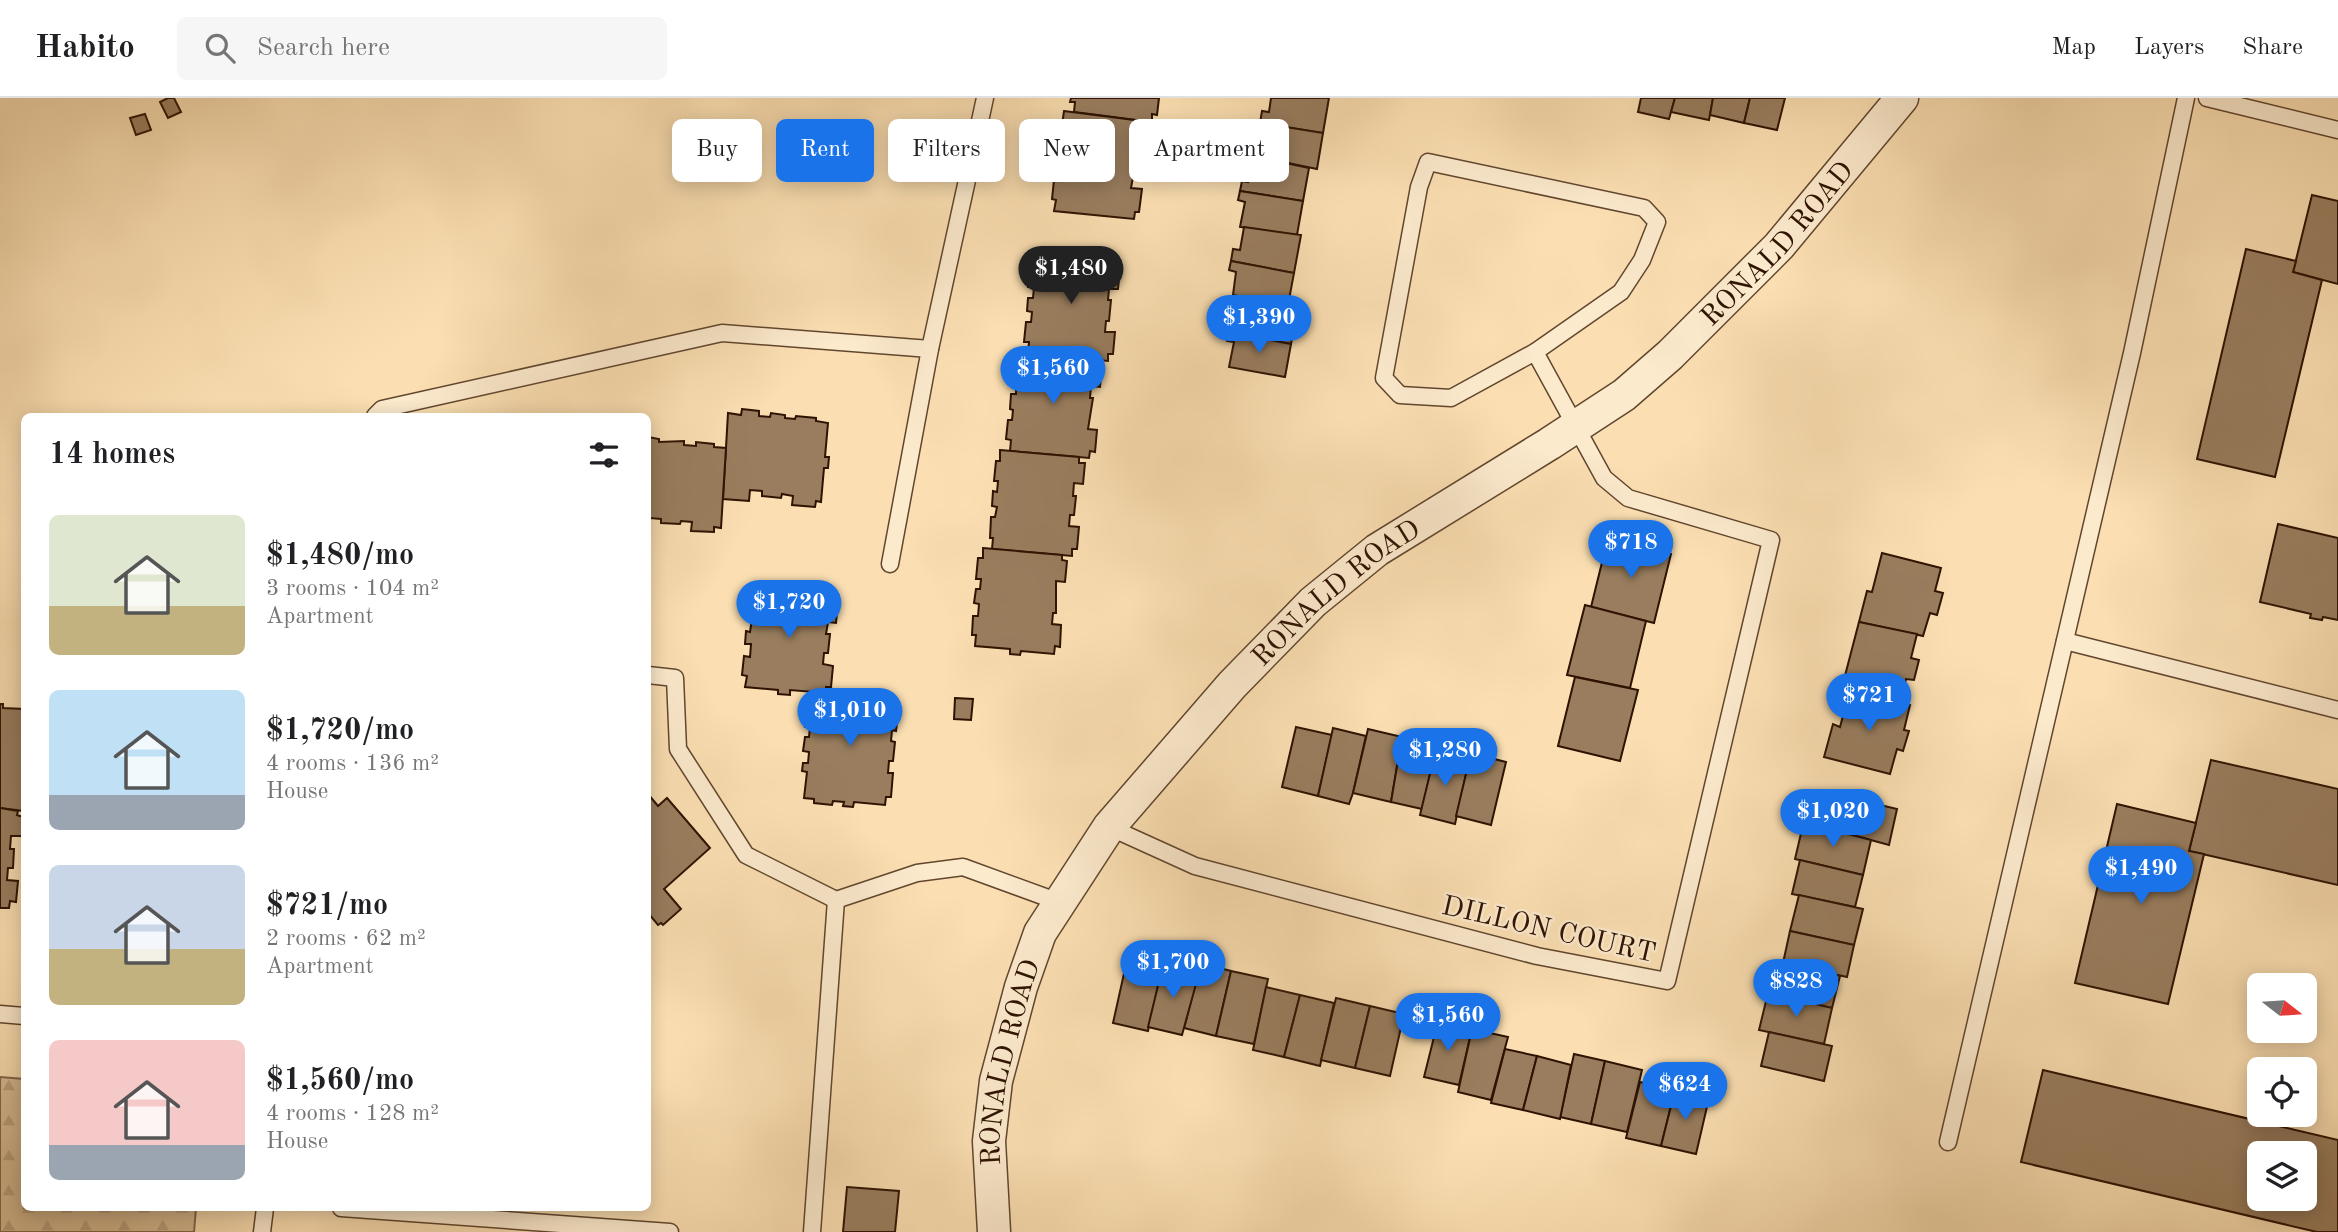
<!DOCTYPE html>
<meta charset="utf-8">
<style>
body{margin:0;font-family:"Old Standard TT",serif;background:#f6f6f6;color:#202124;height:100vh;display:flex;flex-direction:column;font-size:26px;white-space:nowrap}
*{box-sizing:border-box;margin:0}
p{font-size:23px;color:#757577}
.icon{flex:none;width:38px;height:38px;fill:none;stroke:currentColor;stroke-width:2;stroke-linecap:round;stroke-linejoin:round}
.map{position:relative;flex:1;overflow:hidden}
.sheet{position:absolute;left:21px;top:315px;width:630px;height:798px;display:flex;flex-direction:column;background:#fff;border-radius:10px;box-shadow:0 4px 18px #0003}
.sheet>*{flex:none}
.guide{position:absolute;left:672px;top:21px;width:665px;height:63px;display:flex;gap:14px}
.needle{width:46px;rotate:107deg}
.fabs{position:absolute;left:2247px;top:875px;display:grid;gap:14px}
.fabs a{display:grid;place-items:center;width:70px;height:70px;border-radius:10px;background:#fff;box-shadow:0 4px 18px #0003;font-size:35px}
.price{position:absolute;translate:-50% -60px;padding:0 16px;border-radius:24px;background:#1a73e8;color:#fff;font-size:23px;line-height:46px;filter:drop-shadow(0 2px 4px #0008)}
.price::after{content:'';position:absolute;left:50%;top:42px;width:21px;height:16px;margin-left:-10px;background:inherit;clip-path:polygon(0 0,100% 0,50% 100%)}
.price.active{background:#222;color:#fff}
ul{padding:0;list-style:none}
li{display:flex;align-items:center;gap:21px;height:175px;padding:0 28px}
li span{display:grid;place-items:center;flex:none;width:196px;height:140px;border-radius:10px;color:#555}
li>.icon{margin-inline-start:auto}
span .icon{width:84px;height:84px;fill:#fffc;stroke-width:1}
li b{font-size:30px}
h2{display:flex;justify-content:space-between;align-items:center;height:84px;padding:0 28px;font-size:30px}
.pill{padding:0 24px;border-radius:10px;background:#fff;box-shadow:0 4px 18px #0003;font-size:24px;line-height:63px}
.pill.active{background:#1a73e8;color:#fff}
header{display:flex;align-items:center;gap:42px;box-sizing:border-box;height:98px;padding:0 35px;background:#fff;border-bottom:2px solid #e0e0e0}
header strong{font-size:33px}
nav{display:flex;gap:38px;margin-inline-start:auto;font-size:24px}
.search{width:490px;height:63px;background:#f6f6f6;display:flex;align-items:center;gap:18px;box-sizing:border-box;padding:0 24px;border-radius:10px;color:#757577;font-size:26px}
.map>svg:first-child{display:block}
.forest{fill:url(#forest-firs);stroke:#83684b;stroke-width:2}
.building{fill:#997d5e;stroke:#2e1302;stroke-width:2;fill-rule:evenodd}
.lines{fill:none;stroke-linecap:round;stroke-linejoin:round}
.service-casing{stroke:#61462e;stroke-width:19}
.minor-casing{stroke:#61462e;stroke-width:35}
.service{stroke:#fceacd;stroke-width:16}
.minor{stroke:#fceacd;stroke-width:32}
.labels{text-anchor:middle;stroke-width:5;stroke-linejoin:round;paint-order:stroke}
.street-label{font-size:28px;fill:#2e1302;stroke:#fceacd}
</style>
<header>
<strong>Habito</strong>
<div class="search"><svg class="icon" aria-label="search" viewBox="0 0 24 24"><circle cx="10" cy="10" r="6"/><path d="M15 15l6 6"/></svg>Search here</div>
<nav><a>Map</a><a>Layers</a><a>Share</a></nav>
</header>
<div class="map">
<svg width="2338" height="1134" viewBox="0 0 2338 1134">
<defs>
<pattern id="forest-firs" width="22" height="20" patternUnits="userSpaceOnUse" patternTransform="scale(1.75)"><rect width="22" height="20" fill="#d8bc94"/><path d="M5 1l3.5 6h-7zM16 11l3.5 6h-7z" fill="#baa17e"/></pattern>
</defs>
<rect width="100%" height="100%" fill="#fbdfb2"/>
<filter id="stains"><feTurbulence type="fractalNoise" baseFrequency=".00286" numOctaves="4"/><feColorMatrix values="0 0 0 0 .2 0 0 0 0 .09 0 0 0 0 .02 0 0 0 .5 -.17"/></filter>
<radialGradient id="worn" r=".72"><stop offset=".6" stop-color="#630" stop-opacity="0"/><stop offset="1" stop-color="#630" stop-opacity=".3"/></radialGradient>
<path class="forest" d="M0 979 24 981V1110H196L194 1134H0Z"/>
<g class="building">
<path d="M168 0H174L181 14 168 20 160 4Z"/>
<path d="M1071 0H1159L1157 17 1152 16V24L1074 14 1075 4H1070Z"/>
<path d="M1271 0H1329L1323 35 1260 25 1262 13 1269 14Z"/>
<path d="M1641 0H1675L1669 21 1638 14Z"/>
<path d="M1675 0H1713L1709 22 1671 14Z"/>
<path d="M1713 0H1750L1744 25 1710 17Z"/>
<path d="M1750 0H1785L1777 32 1744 25Z"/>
<path d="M1064 13 1142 23 1141 27H1147L1145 49 1136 47 1135 60H1139L1137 80 1133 79 1131 90 1142 91 1139 114H1135L1134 121 1054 113 1056 102 1052 101 1054 82 1059 83 1060 71 1055 70 1056 56 1059 57 1061 48H1056L1058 26 1062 27Z"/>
<path d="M145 16 151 32 136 37 130 20Z"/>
<path d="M1260 25 1323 35 1317 71 1259 59 1263 36 1258 35Z"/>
<path d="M1252 58 1309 70 1303 103 1240 93 1242 83 1248 84Z"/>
<path d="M1240 93 1303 103 1297 137 1240 129 1245 104 1238 102Z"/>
<path d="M2312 97 2338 103V186L2293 174Z"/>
<path d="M1244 129 1301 137 1294 175 1231 163 1233 151 1240 152Z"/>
<path d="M2246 151 2296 163 2293 174 2322 182 2275 379 2197 361Z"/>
<path d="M1036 155 1116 161 1115 169 1120 170 1118 191H1109L1108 202H1111L1109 223H1106L1105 234H1115L1113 256H1108V263L1028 255 1029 244H1024L1026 224H1031L1032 214 1027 213 1028 200H1033L1034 189H1028L1030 169H1035Z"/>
<path d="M1231 163 1294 175 1288 207 1233 197 1236 174 1229 172Z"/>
<path d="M1241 199 1298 208 1291 246 1228 234 1230 222 1237 224Z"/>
<path d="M1228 234 1291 246 1285 279 1229 269 1234 244 1227 243Z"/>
<path d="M1018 255 1097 262V268H1102L1100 289 1091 288 1090 300H1093L1088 331 1097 332 1095 354 1090 353 1089 360 1010 353 1011 342 1006 341 1008 322H1012L1013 312 1010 311 1011 296H1016V286L1011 285 1013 266H1017Z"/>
<path d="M742 311 759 313V318L770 319 771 315 785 317V320L795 321 796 318 816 320V323L828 325 825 359H829L828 370H824L821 404 816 403 815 409 792 407 793 398 782 396 781 400 762 398V393L750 392 749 403 723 401 728 315 741 317Z"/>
<path d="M648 339 659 341V344L684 343V347L696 348V344L714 346V349L726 350 721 430 714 429V434L691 433 692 424 681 423 680 426 661 425V421L650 420 648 430Z"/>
<path d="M1000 352 1079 359V365H1085L1083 386 1074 385 1073 398H1076L1074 417H1070L1069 428 1079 429 1077 451H1072V458L992 451 993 440H990L991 419H995L997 409 992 408 993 393 997 394 998 383H994L996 363H1000Z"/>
<path d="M2278 426 2338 440V522L2323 519 2322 522 2310 520 2311 516 2260 504Z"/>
<path d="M1608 440 1671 456 1654 525 1591 509Z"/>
<path d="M983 450 1062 457V462L1067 463 1065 484 1056 483V515H1053L1052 526 1061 527 1060 549 1055 548 1054 556 1021 553 1020 557 1010 556V551L975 548 976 537H972L973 518H978L979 506 974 505 976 491H980L981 481H976L978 460H983Z"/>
<path d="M1882 455 1941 470 1935 493 1943 495 1937 517 1930 515 1923 538 1859 524 1867 493 1872 494Z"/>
<path d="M789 487 798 488 800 492 833 495 832 503 838 504 836 525 828 524 826 536H830L828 555H824L823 566 833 568 831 589H826V595L790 592V597L778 596V592L745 589 747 578 742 577 744 558 750 559 751 546H745L746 533 750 534 752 521 748 520 750 503H754L755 488 789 492Z"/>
<path d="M1585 507 1646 523 1630 590 1567 577Z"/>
<path d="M1859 524 1917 536 1911 560 1919 562 1914 582 1906 581 1900 605 1841 593Z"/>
<path d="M1575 579 1638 592 1620 663 1558 648Z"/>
<path d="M833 591 852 596V593H863V596L894 599 893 607 899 608 896 633 892 632 891 643 895 644 893 663H889L888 675H893L891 699H886L885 707 854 704 853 709 843 708 844 704 833 703 832 707 814 705V701L804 700 807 674 802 673 803 665H808L809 654 803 653 805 639H809L810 629H805L806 620H810L811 611 807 610 808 601 812 602 813 594 832 596Z"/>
<path d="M1849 595 1910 607 1904 632 1909 633 1903 653 1897 651 1890 676 1824 659 1833 626 1840 629Z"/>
<path d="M955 600 973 601 971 622 954 621Z"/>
<path d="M0 606H3V610L24 611V713L0 710Z"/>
<path d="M1296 629 1332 637 1318 698 1282 689Z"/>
<path d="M1333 630 1366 638 1353 695 1349 706 1318 698Z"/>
<path d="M1368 631 1402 639 1391 704 1353 695Z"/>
<path d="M1402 639 1437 647 1422 711 1391 704Z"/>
<path d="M1435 655 1469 663 1455 726 1420 717Z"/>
<path d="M1471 655 1506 664 1491 727 1456 718Z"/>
<path d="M2211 662 2338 691V787L2189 753Z"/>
<path d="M648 696 658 708 667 700 710 750 664 791 681 811 663 827 661 825 658 827 648 815Z"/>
<path d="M1834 696 1897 711 1889 747 1827 730Z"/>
<path d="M2117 706 2196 725 2189 753 2204 756 2168 906 2075 885Z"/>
<path d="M0 710 18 713 17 717 23 719 22 738H11L10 751H14L13 770H8L7 782 18 783 16 804 10 803 9 810H0Z"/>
<path d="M1810 726 1871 742 1863 777 1795 761 1802 731 1809 732Z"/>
<path d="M1800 762 1863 777 1855 809 1792 796Z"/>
<path d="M1799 797 1863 811 1854 847 1790 833Z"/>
<path d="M1790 833 1854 847 1847 879 1783 865Z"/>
<path d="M1127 862 1162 870 1148 933 1113 925Z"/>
<path d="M1777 863 1840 878 1832 910 1763 894 1769 867 1775 868Z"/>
<path d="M1201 865 1231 873 1216 938 1184 930Z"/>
<path d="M1163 867 1199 875 1182 937 1148 929Z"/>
<path d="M1231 873 1268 881 1254 946 1216 938Z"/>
<path d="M1266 889 1300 897 1284 959 1253 952Z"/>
<path d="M1768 895 1832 910 1824 946 1759 932Z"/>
<path d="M1300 897 1334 905 1320 968 1284 959Z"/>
<path d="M1336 900 1370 908 1355 970 1321 962Z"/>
<path d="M1370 908 1404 916 1390 978 1355 970Z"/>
<path d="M1438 923 1472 931 1459 987 1424 979Z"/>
<path d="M1472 931 1508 939 1491 1002 1458 994Z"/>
<path d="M1769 934 1832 948 1824 983 1761 968Z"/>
<path d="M1505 951 1537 958 1523 1012 1491 1005Z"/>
<path d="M1574 956 1605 963 1591 1026 1560 1019Z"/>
<path d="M1537 958 1571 967 1560 1021 1523 1012Z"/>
<path d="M1605 963 1642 972 1627 1034 1591 1026Z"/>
<path d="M2043 972 2338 1042V1134H2317L2021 1064ZM2259 1055H2305V1101H2259Z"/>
<path d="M1640 984 1675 992 1661 1048 1626 1040Z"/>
<path d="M1675 992 1709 1000 1696 1056 1661 1048Z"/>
<path d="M847 1089 899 1093 895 1134H843Z"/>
</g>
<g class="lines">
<defs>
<g id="service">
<path d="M2207 0 2338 32"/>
<path d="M1428 64 1644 110 1657 124 1642 162 1621 194 1535 254 1451 300 1400 297 1384 280 1419 89Z"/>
<path d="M375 318 382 311 722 235 930 251"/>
<path d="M890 466 930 251 985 0"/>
<path d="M2065 543 2338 612"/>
<path d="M648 577 675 580 678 651 746 757 836 802 917 775 963 769 1059 804"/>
<path d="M1109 729 1195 768 1537 858 1667 883 1771 442 1628 400 1604 380 1535 254"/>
<path d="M0 916 24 918"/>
<path d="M1948 1044 2132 255 2186 0"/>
<path d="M341 1110 670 1134"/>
<path d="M262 1134 265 1110"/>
<path d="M812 1134 836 802"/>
</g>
<g id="minor">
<path id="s1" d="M994 1134 989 1043 996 983 1021 889 1040 835 1109 729 1232 587 1313 504 1377 452 1549 346 1624 297 1670 257 1779 148 1902 0"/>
</g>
</defs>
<use href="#service" class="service-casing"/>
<use href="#minor" class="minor-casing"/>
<use href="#service" class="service"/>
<use href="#minor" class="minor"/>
</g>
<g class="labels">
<g class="street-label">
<text dy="10" stroke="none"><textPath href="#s1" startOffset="1326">RONALD ROAD</textPath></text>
<text dy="10" stroke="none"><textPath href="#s1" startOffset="760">RONALD ROAD</textPath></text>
<text transform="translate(1549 830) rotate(13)" y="10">DILLON COURT</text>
<text dy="10" stroke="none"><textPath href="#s1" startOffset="172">RONALD ROAD</textPath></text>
</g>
</g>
<rect width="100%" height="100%" filter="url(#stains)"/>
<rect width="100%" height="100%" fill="url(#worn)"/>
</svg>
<div class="fabs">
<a><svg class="needle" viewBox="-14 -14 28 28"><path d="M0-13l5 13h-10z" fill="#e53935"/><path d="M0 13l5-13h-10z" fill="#757577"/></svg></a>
<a><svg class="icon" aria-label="locate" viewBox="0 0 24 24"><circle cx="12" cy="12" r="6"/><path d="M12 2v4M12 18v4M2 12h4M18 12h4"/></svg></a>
<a><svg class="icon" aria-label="layers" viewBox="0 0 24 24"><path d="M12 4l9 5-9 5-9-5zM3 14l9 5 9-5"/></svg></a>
</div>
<b class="price active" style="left:1071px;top:208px">$1,480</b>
<b class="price" style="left:1259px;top:257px">$1,390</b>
<b class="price" style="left:1053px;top:308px">$1,560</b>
<b class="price" style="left:1631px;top:482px">$718</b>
<b class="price" style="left:789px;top:542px">$1,720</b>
<b class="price" style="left:1869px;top:635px">$721</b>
<b class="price" style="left:850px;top:650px">$1,010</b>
<b class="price" style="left:1445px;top:690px">$1,280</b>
<b class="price" style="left:1833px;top:751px">$1,020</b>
<b class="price" style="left:2141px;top:808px">$1,490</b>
<b class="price" style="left:1173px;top:902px">$1,700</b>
<b class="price" style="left:1796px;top:921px">$828</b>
<b class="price" style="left:1448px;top:955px">$1,560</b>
<b class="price" style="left:1685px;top:1024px">$624</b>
<div class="guide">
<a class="pill">Buy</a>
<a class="pill active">Rent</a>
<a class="pill">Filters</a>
<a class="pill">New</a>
<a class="pill">Apartment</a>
</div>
<section class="sheet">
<h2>14 homes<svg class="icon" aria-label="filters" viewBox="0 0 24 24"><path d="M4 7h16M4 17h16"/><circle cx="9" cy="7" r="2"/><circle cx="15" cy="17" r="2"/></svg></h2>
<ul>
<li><span style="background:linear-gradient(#dfe7d0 65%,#c2b280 0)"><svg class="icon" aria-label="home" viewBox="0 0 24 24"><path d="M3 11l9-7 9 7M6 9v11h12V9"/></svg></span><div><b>$1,480/mo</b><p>3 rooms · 104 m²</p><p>Apartment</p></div></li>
<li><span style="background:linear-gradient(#bfe0f5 75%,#9aa5b1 0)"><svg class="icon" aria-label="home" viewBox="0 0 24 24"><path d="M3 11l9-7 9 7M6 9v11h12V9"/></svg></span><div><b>$1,720/mo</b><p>4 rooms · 136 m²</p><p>House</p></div></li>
<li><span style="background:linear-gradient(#c9d6e8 60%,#c2b280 0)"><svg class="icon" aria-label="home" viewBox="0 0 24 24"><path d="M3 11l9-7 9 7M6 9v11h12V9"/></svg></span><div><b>$721/mo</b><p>2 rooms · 62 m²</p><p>Apartment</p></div></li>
<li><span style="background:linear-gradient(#f6c9c9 75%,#9aa5b1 0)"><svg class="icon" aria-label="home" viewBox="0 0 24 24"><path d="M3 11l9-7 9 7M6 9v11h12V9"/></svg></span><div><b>$1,560/mo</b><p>4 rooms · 128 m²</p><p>House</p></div></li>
</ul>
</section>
</div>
